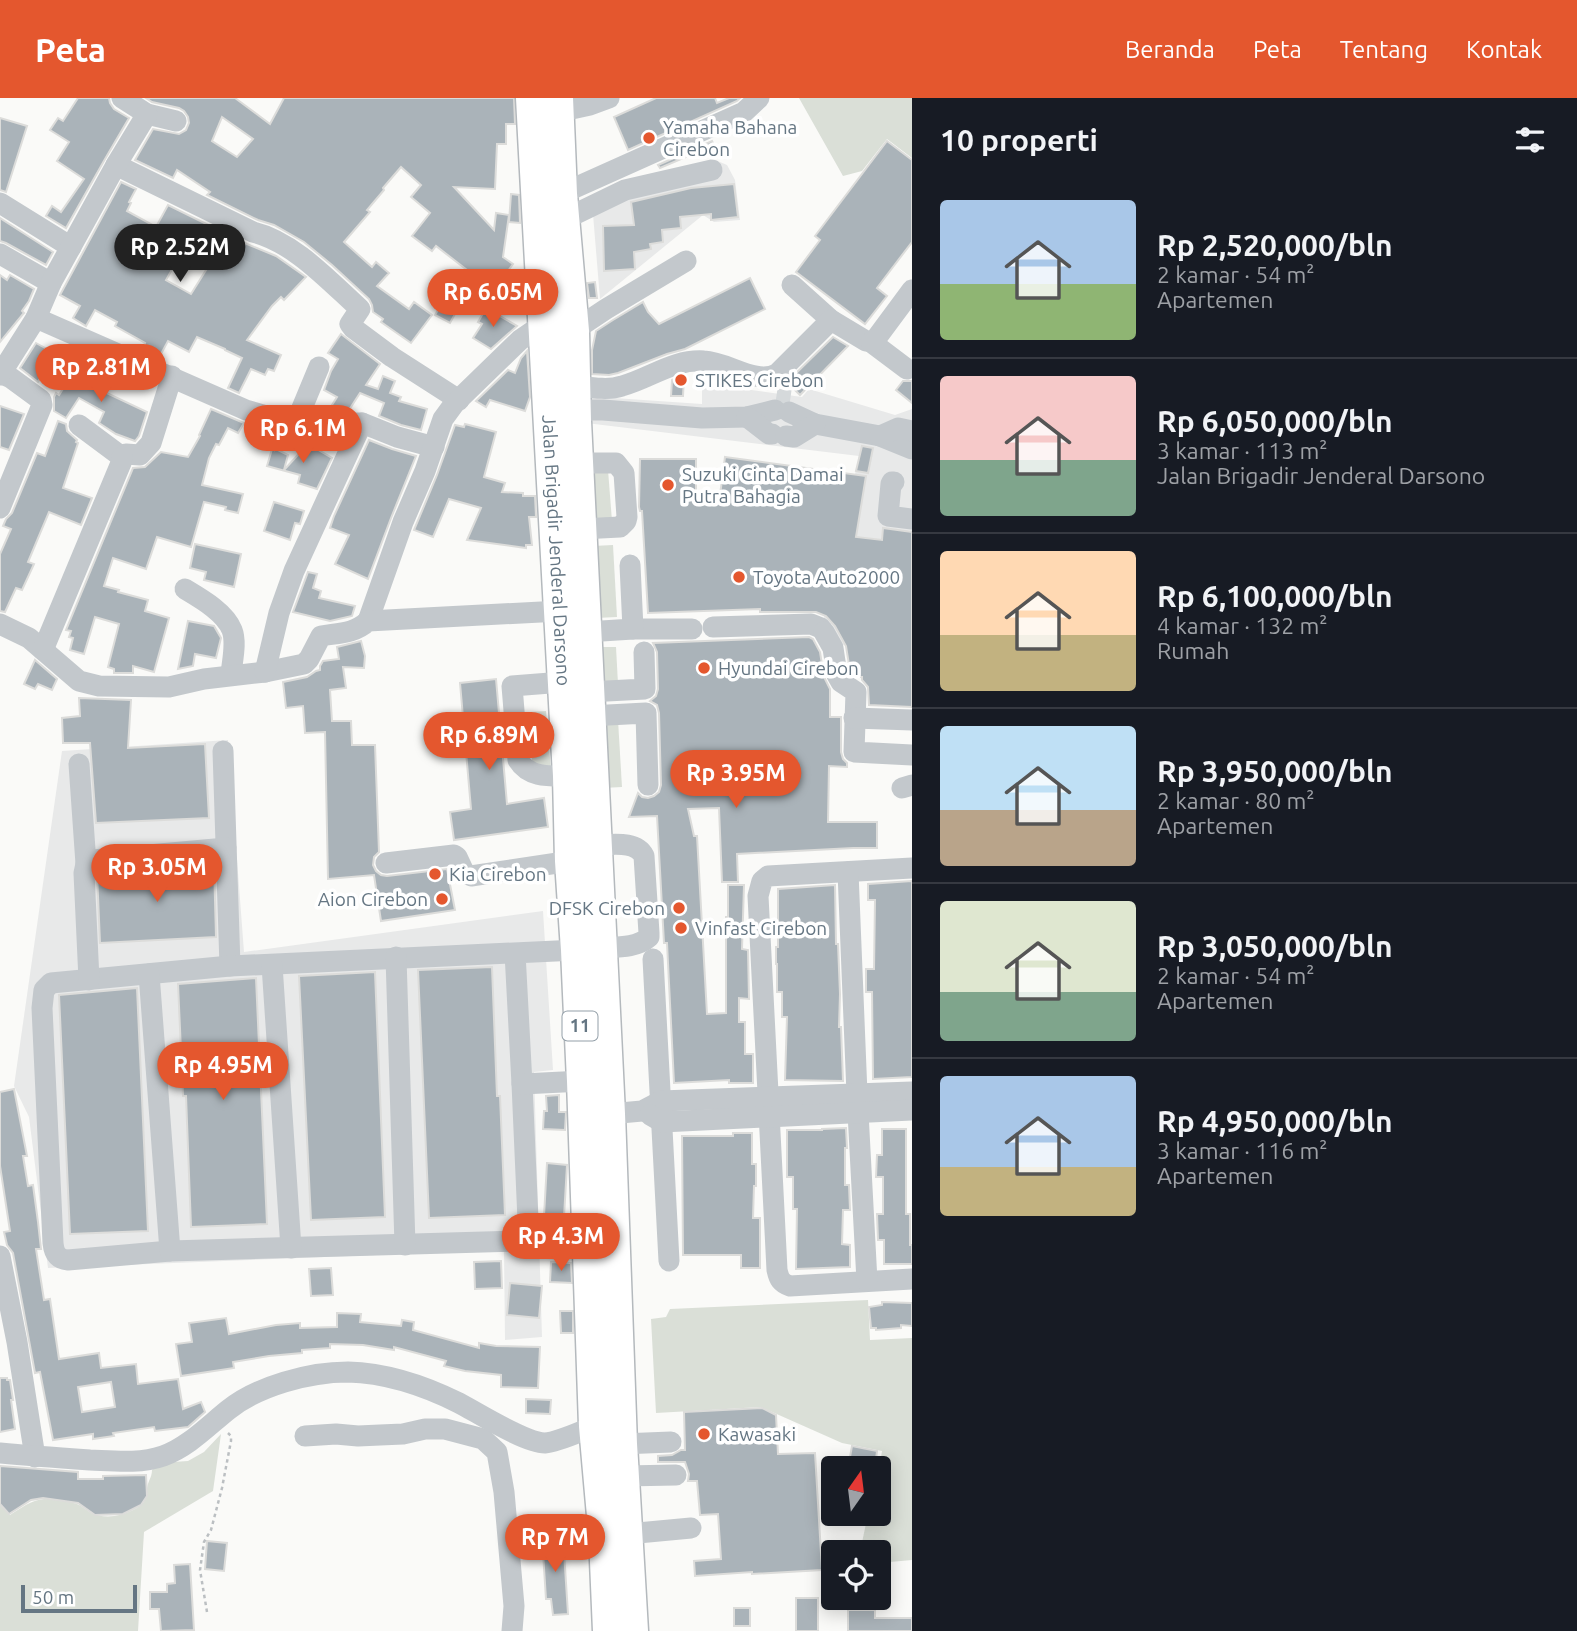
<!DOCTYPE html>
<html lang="id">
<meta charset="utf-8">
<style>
body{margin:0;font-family:Ubuntu,sans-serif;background:#20242c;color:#f1f3f6;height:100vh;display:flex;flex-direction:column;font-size:26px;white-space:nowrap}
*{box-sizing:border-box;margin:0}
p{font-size:23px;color:#9ea1a6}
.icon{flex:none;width:38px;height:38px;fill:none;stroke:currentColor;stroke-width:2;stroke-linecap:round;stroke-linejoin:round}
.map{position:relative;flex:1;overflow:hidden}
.sheet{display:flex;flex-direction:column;background:#171b24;width:665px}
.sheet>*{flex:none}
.needle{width:46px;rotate:14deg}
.controls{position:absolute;left:821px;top:1358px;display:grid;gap:14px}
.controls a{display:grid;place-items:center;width:70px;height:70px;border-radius:7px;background:#171b24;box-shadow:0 4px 18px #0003;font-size:35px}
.scale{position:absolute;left:21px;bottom:18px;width:116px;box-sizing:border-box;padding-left:7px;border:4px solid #657683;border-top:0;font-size:19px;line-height:24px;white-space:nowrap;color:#657683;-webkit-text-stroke:5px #fff;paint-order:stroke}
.price{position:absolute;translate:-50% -60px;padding:0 16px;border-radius:24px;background:#e4572e;color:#fff;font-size:23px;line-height:46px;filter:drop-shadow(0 2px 4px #0008)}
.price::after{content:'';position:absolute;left:50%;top:42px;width:21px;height:16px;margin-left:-10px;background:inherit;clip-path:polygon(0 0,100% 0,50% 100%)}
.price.on{background:#222;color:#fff}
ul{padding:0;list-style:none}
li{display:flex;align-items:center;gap:21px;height:175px;padding:0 28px}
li+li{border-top:2px solid #363941}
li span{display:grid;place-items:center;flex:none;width:196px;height:140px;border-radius:7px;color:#555}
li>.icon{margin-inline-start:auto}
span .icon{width:84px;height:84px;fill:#fffc;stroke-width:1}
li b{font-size:30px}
h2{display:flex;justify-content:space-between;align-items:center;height:84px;padding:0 28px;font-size:30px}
header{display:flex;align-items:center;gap:42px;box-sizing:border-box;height:98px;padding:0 35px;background:#e4572e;color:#fff}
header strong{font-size:33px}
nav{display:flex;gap:38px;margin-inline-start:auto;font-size:24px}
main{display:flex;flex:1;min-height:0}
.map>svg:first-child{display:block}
.built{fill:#e8e9e9}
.green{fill:#dadfd7}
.building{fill:#aab3b9;stroke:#dcdcda;stroke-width:2;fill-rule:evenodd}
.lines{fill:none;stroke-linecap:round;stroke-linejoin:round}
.minor-tunnel{stroke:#d5d9db;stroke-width:21;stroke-dasharray:21 10;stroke-linecap:butt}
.highway-casing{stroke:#b4b9bd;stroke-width:35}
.path{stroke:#bbbfc2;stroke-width:2.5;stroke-dasharray:3.5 3.5;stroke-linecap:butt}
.minor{stroke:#c3c8cc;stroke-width:21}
.highway{stroke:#fff;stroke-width:32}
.poi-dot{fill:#e4572e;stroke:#fff;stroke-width:2.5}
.labels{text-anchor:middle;stroke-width:7;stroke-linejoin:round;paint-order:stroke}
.shield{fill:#fff;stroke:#939fa8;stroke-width:2}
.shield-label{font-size:18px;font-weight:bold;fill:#657683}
.poi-label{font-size:19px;fill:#657683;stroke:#fff;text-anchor:start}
.street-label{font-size:19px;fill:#657683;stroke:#fff}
</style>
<header>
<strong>Peta</strong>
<nav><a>Beranda</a><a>Peta</a><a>Tentang</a><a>Kontak</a></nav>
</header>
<main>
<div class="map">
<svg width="912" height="1533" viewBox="0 0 912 1533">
<rect width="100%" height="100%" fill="#fafaf8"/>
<g class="built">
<path d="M713 61 727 67 735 82 740 122 714 124 703 117 600 201 592 104 629 86Z"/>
<path d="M702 285 802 299 809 291 895 317 912 311V561L843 547 827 536 824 519 859 358 586 325 585 298 702 306Z"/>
<path d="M228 642 244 854 543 813 553 972 534 974 542 1239 505 1242 504 1152 48 1170 29 1019 14 988 62 653Z"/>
</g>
<g class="green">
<path d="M799 0H912V60L887 41 862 73 843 78Z"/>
<path d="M608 372 612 423 591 424 587 373Z"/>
<path d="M613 447 617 519 596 520 593 448Z"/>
<path d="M596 549H616L618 586H597Z"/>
<path d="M546 613 551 671 534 666 532 662 530 614Z"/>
<path d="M618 622 622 689 603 690 601 623Z"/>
<path d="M868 1202 870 1242 912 1240V1462L879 1465 878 1454H860L868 1416H878L879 1371 882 1353 842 1345 761 1309 656 1315 651 1221 666 1219 670 1211Z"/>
<path d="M221 1336 213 1393 144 1434 138 1533H0V1407L10 1417C21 1410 31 1402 44 1401 54 1401 68 1403 77 1406 82 1408 86 1412 91 1415 104 1421 120 1419 133 1412 143 1407 146 1404 147 1392 147 1384 152 1380 152 1372L158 1365 188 1363 204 1354Z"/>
</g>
<g class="building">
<path d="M78 0H109L110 5 114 11 129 20 105 61 66 130 46 118 52 108 61 114 84 81 57 63 69 44 50 32 58 20 63 23Z"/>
<path d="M146 0H235L270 26 284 0H514L515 26H506V46H497L495 91 454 89 494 132 496 115 509 117 503 159 513 166 508 173 524 184 525 207 520 213 436 148 432 153 412 138 430 115 411 99 421 87 401 69 383 90 384 92 367 112 370 114 344 144 372 169 376 164 389 175 377 188 409 211 414 204 432 217 411 245 381 224 383 221 373 214 372 207 369 201 332 167 304 144 274 127 258 122 207 97 210 94 177 72 173 80 135 62 153 31 179 36 186 32 189 25 188 19 184 13 179 10 152 4ZM222 19 253 41 237 59 212 43Z"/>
<path d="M656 0H715L717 5 729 0H740L737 3 628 52 614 19Z"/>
<path d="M0 20 27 28 6 94 0 92Z"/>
<path d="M712 43 714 47 660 70 658 67Z"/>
<path d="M887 43 912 62V144L877 190 887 198 865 226 796 174 820 142 815 138Z"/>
<path d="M121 84 136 91 129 104 131 105 127 113 156 129 168 107 247 146 276 158 306 179 284 202 281 199 272 208 247 242 281 257 274 273 268 271 265 277 251 271 239 295 228 290 242 260 225 252V251L197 239 189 254 168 243 161 256 144 247 145 245 115 228 117 224 95 212 86 228 73 220 80 208 60 197ZM183 158 206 172 191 196 166 182 178 161 181 162Z"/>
<path d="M734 86 738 119 711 122V116L680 119 681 130 662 132 663 144 650 146 651 151 634 154 635 171 604 173 603 128 634 127 631 104 691 90Z"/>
<path d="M511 96 519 97 520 125 509 124Z"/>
<path d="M0 120 53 154 46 167 6 145 0 143Z"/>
<path d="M0 177 7 182 10 177 34 191 29 203 22 213 24 215 23 216 0 244Z"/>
<path d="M750 180 765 211 685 251 667 256 618 275 609 277 592 276V252L596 233 613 222 643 204 648 214 659 226Z"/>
<path d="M595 184 597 200H589L587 185Z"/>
<path d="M451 190 465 198 450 225 435 217Z"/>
<path d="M486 210 517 228 491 251 473 240 482 226 478 224Z"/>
<path d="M341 236 380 266 366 287 378 291 383 278 395 283 390 295 401 299 399 303 427 311 421 332 401 327 379 318 384 305 360 295 349 312 341 313 332 307 337 299 324 292 331 273 338 261 328 255Z"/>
<path d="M833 239 848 248 800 297 787 284Z"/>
<path d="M36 245 54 255 38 284 20 270Z"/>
<path d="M527 253 530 299 525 313 490 302 486 309 476 303 508 272 515 275 521 260Z"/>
<path d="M94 260 106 265 94 289 147 314 139 338 135 343 116 336 99 325 104 314 79 300 66 320 54 313V299L56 295 59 297 68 283 74 287 81 275 85 278Z"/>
<path d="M684 278 683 298H671L672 282Z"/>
<path d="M903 283H912V305L896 292Z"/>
<path d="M0 308 24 316 9 352 0 349Z"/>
<path d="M211 311 244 325 238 335 228 330 219 347 216 346 209 360 202 387 243 396 238 415 225 412 226 409 204 404 191 449 157 439 146 471 113 460 104 488 119 492 118 494 148 502 145 513 169 520 154 574 133 568V575H114V571L108 569 119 526 95 519 84 556 70 552 73 540 69 539 71 533 66 532 133 370 145 369 161 354 188 359 200 338 199 337Z"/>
<path d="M58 323 66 326 67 333 77 342 76 344 78 345 63 390 92 400 81 427 49 414 28 464 34 466 22 492 16 490 5 514 0 513V456L11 431 3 428 6 421 12 415 37 355 45 358Z"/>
<path d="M465 326 496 334 484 379 505 385 502 394 523 395V398H535L536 419H529L532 447H526V450L467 442 481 410 449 401 433 439 414 432 437 377 455 327 464 329Z"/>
<path d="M369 342 392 351 416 358 391 420 368 481 335 466 349 437 330 430 334 418Z"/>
<path d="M308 346 332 360 317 391 298 385 300 377 267 368 272 351 274 352V350L288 357 284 372Z"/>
<path d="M862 348 873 350 868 375 856 373Z"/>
<path d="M725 359 866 378 856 439 882 442 883 430 912 434V609L869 607 868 589 862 582V579H857L850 573 846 548 835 528 826 518 816 514H760V511L648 515 642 413H640L639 409 640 361H696V402L719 405Z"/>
<path d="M274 404 304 413 300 426 295 425 290 442 264 433Z"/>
<path d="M195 446 241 456 234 489 204 482 206 474 190 470Z"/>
<path d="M308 474 317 476 313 490 321 493 319 500 355 508 352 518 330 523 293 514Z"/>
<path d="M188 523 214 528 221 540 216 560 195 556 193 568 178 571Z"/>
<path d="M809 539 813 541 820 554 824 579 830 591V619H841V654L843 661 847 665V669L829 668 828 724H877V750H853L737 756 738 784H722L719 710 688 711 694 738H697L707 916 726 915V819H728V787H744L742 851 748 852 749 901 739 900V924H745V956H753V985H729V982L674 985 667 845H664L657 718 629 719 638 695 642 699 648 700 654 698 659 694 661 687 659 615 657 607 650 603 656 598 658 591 657 554 653 545Z"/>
<path d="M361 543 365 558 364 570 343 569 346 590 330 592 332 623H351L352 647H375L379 754 374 759 373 767 376 773 381 777 387 778 447 771 455 812 381 823 374 777 328 781 325 634 305 635 303 608 286 610 283 584 307 579 316 573 320 572V568L323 563 339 561 337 549Z"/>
<path d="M35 562 57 581 52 592 38 586 35 591 24 586Z"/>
<path d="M496 581 507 706 544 700 548 729 454 742 450 714 471 711 460 585Z"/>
<path d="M79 600 131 602 128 650 205 646 209 720 96 725 90 645H63L62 620 80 618Z"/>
<path d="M208 765H214L216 839 100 845 97 775Z"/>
<path d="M912 783V979L873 981 872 894H866V871H874L875 802H868V786Z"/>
<path d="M835 787 836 846H838L840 896 839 929H841L843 983 785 982 787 919H782V894H777V866H776V849H778V791Z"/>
<path d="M492 869 497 998H500L505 1117 429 1120 418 872Z"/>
<path d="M375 874 385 1119 311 1122 299 878Z"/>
<path d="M256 880 267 1126 191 1129 186 998H183L178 886Z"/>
<path d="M137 890 148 1133 70 1136 59 897Z"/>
<path d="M14 991 27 1058H23L28 1088 33 1087 38 1124 41 1151H36L44 1202 50 1201 59 1261 99 1255 101 1270 136 1266 138 1286 178 1281 183 1311 201 1304 205 1314 188 1329 155 1333 154 1329 113 1335 114 1338 93 1341V1336L53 1342 40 1274 35 1275 13 1155 7 1147 4 1134 10 1133 0 1068V994ZM111 1284 115 1309 82 1314 78 1289Z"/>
<path d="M559 997V1014H566L565 1032 543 1031 544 1013H547L546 998Z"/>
<path d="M846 1030 847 1050H845V1087H849L850 1112H843L842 1146 850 1147V1169L796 1171 797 1111H793V1079H787V1032H822V1031Z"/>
<path d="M882 1031H906V1116H910V1147H912V1166H884V1142H878L877 1116H883V1079H876L877 1057H882Z"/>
<path d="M733 1035H752V1066H756V1088H754L753 1120H760V1170H741V1157H683L682 1038H733Z"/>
<path d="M547 1065 567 1067 564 1119 544 1118Z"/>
<path d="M501 1163 502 1190 475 1191 474 1164Z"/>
<path d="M551 1164 571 1165 572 1185 550 1184Z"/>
<path d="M331 1170 333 1197 311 1198 309 1171Z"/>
<path d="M510 1185 542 1188 539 1220 507 1217Z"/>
<path d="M882 1204 912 1205V1228L901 1227V1230L876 1232V1230H871L869 1209 882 1207Z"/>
<path d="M560 1213H573V1235H561Z"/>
<path d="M337 1215 361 1216 360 1224 401 1228 402 1222 414 1224 413 1232 479 1250V1245L496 1248 540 1249 538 1290 501 1289V1277L465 1273 444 1268 446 1263 394 1249V1252L363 1247 330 1246V1250L302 1252V1255L269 1258 233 1264 234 1270 181 1278 176 1246 192 1244 189 1225 226 1220 229 1236 276 1227 300 1225V1230L337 1229Z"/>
<path d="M0 1280H7V1282H10L13 1302H11L15 1331 0 1334Z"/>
<path d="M526 1301 551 1302 550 1316 526 1315Z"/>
<path d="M762 1310 776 1317 778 1356 815 1355 822 1472 752 1476V1474L695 1478 694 1463 721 1461 718 1416 700 1417 697 1383H688L689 1376 685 1364H658V1358L672 1357 681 1352H685L684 1314Z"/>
<path d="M852 1348 877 1353 875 1370H848Z"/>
<path d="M0 1368 78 1374V1381H103V1378L146 1377 147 1398 141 1407 123 1416 95 1417 78 1405 43 1400 31 1402 9 1416 0 1406Z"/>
<path d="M563 1438 568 1516 553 1517 551 1501H546L542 1439Z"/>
<path d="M207 1443 227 1445 224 1473 205 1471Z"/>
<path d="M190 1466 194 1532 161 1533 159 1511H150V1494H167V1486L175 1485 174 1467Z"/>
<rect x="796" y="1500" width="22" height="33"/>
<rect x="734" y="1510" width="16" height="18"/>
<path d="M848 1512H875V1520H912V1533H848Z"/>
</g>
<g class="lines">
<path class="minor-tunnel" d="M776 301 790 303"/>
<defs>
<g id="highway">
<path id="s1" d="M532 0 569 678 571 763 577 852 583 983 595 1328 605 1440 609 1533"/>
<path d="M557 0 561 96 573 233 575 323 609 1016 621 1346 632 1533"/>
</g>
</defs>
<use href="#highway" class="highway-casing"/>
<path class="path" d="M207 1514 200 1472 204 1444 211 1432 222 1390 231 1343V1338L228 1335"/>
<g class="minor">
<path d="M122 0 147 16 176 23"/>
<path d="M558 14 590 7 609 0"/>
<path d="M116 67 253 134C294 144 329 183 360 211L350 226 353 230 392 259 459 302"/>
<path d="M561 96 744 14 759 0"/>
<path d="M0 105 71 149"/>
<path d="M563 122 625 92 712 72"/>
<path d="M0 156 51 185"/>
<path d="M792 187 831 222 866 243 871 244 907 271"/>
<path d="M36 220 246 312 291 325 331 329 346 325H362L397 339 434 349"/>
<path d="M573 233 606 211 686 163"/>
<path d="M871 244 875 242 912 192"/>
<path d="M0 275 11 280 41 302 42 307 0 410"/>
<path d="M0 277 36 220 51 185 116 67 147 16"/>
<path d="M574 287C589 289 607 293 622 288 651 280 673 261 704 263 728 264 755 287 777 276L831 222"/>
<path d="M575 312H603L702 320 747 319 775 312"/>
<path d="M789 314 815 326 880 338 912 351"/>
<path d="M747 319 769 336H772"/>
<path d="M294 325 297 322 319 269"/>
<path d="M79 327 122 359"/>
<path d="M786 338 794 339 815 326"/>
<path d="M880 338 898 330 912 333"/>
<path d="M122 359 126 356 140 357 151 345 172 278"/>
<path d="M578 365H616L624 375 627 419 626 423 620 429 581 431"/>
<path d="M894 384H892L891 386 888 418 912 421"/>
<path d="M185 491C200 500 225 514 232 532 237 545 232 563 231 577"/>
<path d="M368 523 403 424 425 373 443 321 454 306 520 242 545 225"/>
<path d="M0 526 29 540 79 583 99 588 169 589 204 581 265 574 304 566 309 561 321 538C338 535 354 536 368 523L560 513"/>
<path d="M713 529 811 526 821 530"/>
<path d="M633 531H692"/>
<path d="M586 534 633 531 630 467"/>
<path d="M824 534 833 550 837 577 841 584 856 594 854 654 912 657"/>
<path d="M43 552 121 365 122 359"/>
<path d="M265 574 279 515 294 473 362 325"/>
<path d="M563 584 512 588 518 662C529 680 550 678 569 678"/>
<path d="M588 594 645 591 644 554"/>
<path d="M589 618 646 615 648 687"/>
<path d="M854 620 912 622"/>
<path d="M223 653 230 868"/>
<path d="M79 666 86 766"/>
<path d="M902 690 912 687"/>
<path d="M596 747C611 747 636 742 644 758L649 835V839C637 850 616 849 601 850"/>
<path d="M386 765 454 757 457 759 464 774 471 778 571 763"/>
<path d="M912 770 768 778 762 783 758 798 777 1172C779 1181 781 1185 790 1188L912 1181"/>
<path d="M848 774 857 996 867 1183"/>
<path d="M515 855 522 986 528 1122C527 1132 524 1139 515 1143L170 1153 68 1162C57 1161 54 1155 53 1145L42 910 44 892 51 885 230 868 577 852"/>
<path d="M396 859 405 1147"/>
<path d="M653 861 669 1163"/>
<path d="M272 867 291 1150"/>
<path d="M149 876 170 1153"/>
<path d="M89 882 84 775 86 766 93 762 226 750"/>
<path d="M522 986 583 983"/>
<path d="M609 1016 642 1013 661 1003 912 994"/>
<path d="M650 1017 662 1024 912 1012"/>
<path d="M0 1158 17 1244 35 1359"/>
<path d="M305 1338 336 1336 358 1338 380 1337 403 1336 425 1331H445L483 1341 497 1354 504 1394 514 1508 512 1533"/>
<path d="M621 1346 671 1344"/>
<path d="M0 1355C30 1358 60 1360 90 1362 114 1363 140 1366 163 1358 188 1349 208 1328 228 1312 258 1288 309 1274 348 1274 386 1275 425 1288 459 1305 478 1315 525 1345 545 1345 559 1344 581 1333 595 1328"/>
<path d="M624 1378 676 1377"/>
<path d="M627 1436 691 1430"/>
</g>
<use href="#highway" class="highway"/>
</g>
<g class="poi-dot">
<circle cx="649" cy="40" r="7"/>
<circle cx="681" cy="282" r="7"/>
<circle cx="668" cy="387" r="7"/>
<circle cx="739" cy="479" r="7"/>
<circle cx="704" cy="570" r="7"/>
<circle cx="435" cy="776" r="7"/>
<circle cx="442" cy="801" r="7"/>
<circle cx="679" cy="810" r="7"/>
<circle cx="681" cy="830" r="7"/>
<circle cx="704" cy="1336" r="7"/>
</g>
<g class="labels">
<rect class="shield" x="562.5" y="913.5" width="35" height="29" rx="5"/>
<g class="shield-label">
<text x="580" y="934">11</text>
</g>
<g class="poi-label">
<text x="663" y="36">Yamaha Bahana<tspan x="663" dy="22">Cirebon</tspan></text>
<text x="695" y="289">STIKES Cirebon</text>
<text x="682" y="383">Suzuki Cinta Damai<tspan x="682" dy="22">Putra Bahagia</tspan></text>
<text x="753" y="486">Toyota Auto2000</text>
<text x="718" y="577">Hyundai Cirebon</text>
<text x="449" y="783">Kia Cirebon</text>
<text x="428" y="808" text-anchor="end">Aion Cirebon</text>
<text x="665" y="817" text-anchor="end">DFSK Cirebon</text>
<text x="695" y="837">Vinfast Cirebon</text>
<text x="718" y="1343">Kawasaki</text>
</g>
<g class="street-label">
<text dy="7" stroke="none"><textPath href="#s1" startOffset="453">Jalan Brigadir Jenderal Darsono</textPath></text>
</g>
</g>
</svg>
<div class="controls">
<a><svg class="needle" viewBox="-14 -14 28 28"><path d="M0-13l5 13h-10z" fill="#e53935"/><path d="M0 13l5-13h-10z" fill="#9ea1a6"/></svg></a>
<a><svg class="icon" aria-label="locate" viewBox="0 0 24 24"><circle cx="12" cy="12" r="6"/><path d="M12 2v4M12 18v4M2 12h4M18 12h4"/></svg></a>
</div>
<div class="scale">50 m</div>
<b class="price on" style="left:180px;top:186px">Rp 2.52M</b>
<b class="price" style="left:493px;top:231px">Rp 6.05M</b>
<b class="price" style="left:101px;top:306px">Rp 2.81M</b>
<b class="price" style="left:303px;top:367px">Rp 6.1M</b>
<b class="price" style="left:489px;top:674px">Rp 6.89M</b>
<b class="price" style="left:736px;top:712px">Rp 3.95M</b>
<b class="price" style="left:157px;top:806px">Rp 3.05M</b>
<b class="price" style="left:223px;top:1004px">Rp 4.95M</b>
<b class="price" style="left:561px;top:1175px">Rp 4.3M</b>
<b class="price" style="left:555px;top:1476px">Rp 7M</b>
</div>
<section class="sheet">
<h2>10 properti<svg class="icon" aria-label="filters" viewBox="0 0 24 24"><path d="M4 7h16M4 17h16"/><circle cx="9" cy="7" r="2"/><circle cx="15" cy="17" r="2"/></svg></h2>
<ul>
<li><span style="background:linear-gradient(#a9c7e8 60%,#8fb573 0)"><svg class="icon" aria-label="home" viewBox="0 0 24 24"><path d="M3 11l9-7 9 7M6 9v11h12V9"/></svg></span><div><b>Rp 2,520,000/bln</b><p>2 kamar · 54 m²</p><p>Apartemen</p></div></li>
<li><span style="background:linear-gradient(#f6c9c9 60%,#7fa58c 0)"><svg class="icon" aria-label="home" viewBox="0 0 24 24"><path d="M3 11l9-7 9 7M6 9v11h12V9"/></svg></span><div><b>Rp 6,050,000/bln</b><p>3 kamar · 113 m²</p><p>Jalan Brigadir Jenderal Darsono</p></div></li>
<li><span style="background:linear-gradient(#ffd9b3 60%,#c2b280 0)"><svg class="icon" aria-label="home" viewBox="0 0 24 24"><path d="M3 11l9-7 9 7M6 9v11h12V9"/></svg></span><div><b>Rp 6,100,000/bln</b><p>4 kamar · 132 m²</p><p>Rumah</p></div></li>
<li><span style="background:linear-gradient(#bfe0f5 60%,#b9a48a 0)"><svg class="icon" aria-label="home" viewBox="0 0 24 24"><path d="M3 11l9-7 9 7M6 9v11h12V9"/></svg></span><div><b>Rp 3,950,000/bln</b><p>2 kamar · 80 m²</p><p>Apartemen</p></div></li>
<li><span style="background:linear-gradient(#dfe7d0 65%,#7fa58c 0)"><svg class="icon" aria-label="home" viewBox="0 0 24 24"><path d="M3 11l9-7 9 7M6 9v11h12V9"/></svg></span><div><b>Rp 3,050,000/bln</b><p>2 kamar · 54 m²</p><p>Apartemen</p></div></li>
<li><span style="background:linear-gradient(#a9c7e8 65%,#c2b280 0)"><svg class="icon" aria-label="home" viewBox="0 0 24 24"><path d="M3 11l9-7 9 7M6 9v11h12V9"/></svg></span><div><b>Rp 4,950,000/bln</b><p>3 kamar · 116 m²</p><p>Apartemen</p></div></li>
</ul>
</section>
</main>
